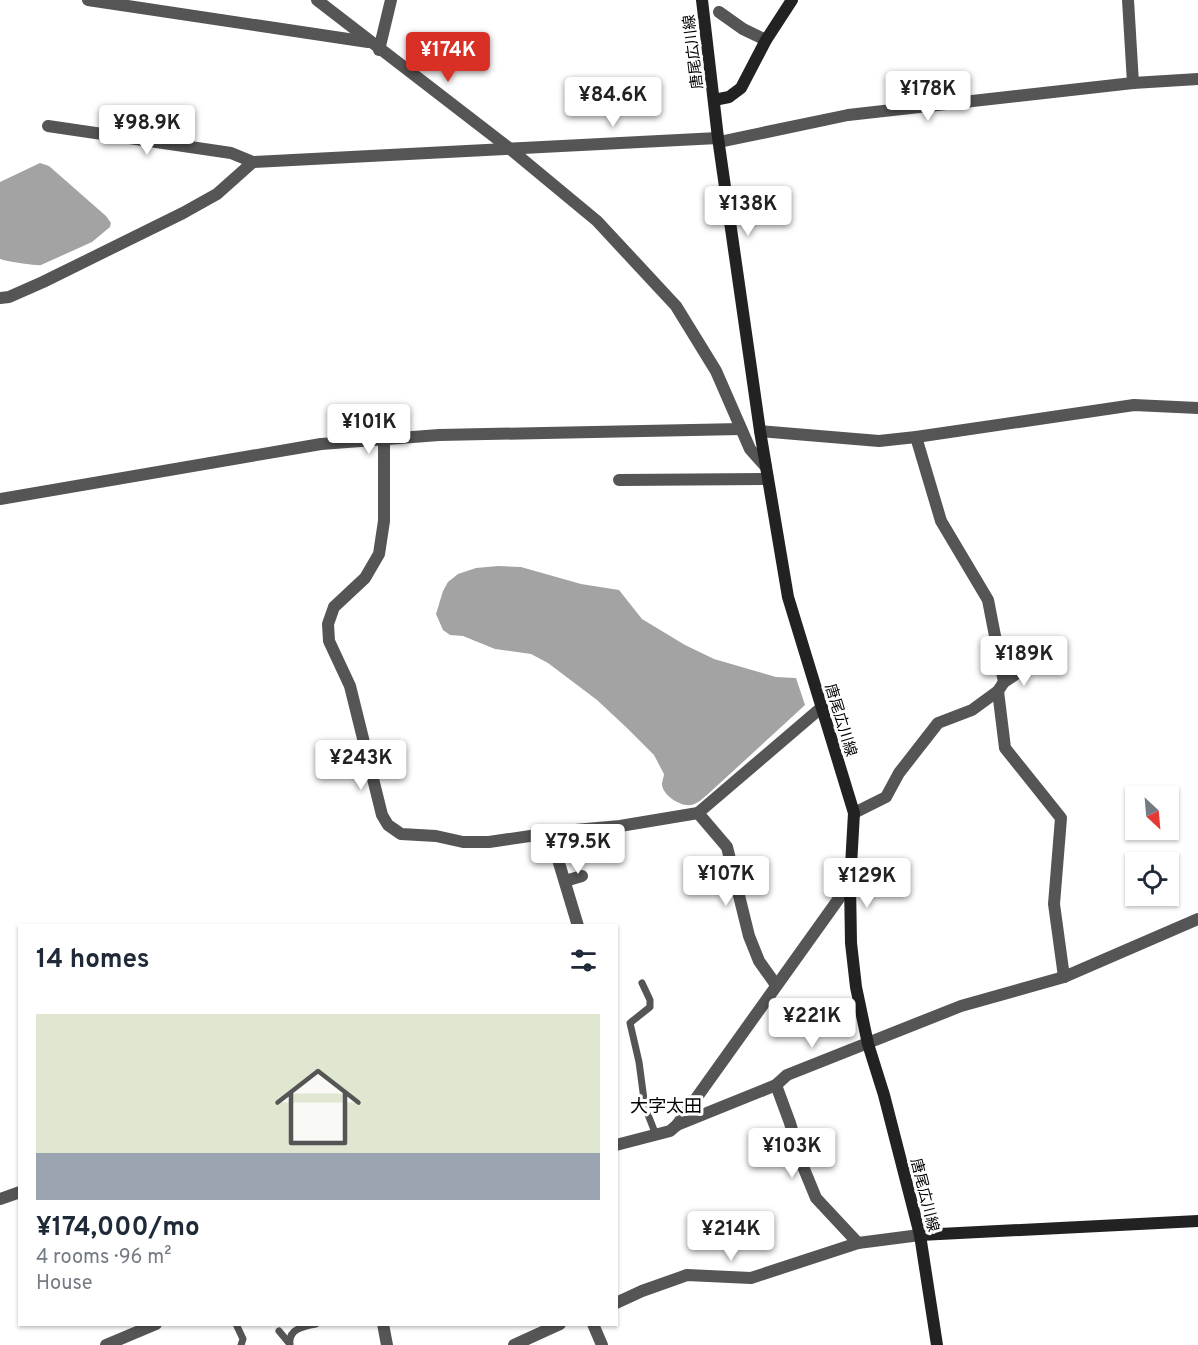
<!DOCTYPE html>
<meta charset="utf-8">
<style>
body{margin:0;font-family:Overpass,"Noto Sans JP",sans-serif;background:#f2f2f3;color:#1f2937;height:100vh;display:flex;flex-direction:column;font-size:22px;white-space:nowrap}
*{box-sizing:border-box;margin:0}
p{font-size:20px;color:#747a83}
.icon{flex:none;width:33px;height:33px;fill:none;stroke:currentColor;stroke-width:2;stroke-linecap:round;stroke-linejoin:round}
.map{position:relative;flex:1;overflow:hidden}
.drawer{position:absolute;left:18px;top:924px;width:600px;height:402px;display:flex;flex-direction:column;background:#fff;border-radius:0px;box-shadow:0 2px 4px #0004}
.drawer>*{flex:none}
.needle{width:39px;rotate:154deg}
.controls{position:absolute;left:1125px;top:786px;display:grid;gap:12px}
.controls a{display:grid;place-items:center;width:54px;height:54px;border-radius:0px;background:#fff;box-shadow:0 2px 4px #0004;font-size:30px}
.price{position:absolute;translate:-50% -51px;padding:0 14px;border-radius:6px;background:#fff;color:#222;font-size:20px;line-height:39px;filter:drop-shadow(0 2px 3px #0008)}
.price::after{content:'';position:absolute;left:50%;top:36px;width:18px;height:14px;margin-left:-9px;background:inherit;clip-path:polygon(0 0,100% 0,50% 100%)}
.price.current{background:#d93025;color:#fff}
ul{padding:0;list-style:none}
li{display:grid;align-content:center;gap:12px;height:318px;padding:0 18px}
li+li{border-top:2px solid #e0e1e3}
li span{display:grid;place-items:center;height:186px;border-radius:0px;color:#555}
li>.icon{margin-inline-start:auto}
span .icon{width:108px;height:108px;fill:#fffc;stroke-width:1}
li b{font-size:26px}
h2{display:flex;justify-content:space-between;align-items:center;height:72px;padding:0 18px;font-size:26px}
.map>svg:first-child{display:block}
.water{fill:#a3a3a3}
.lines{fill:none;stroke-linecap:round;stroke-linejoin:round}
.lane{stroke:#555;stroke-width:7}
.street{stroke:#555;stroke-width:12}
.secondary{stroke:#222;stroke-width:12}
.labels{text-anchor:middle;stroke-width:6;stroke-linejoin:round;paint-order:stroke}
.street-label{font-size:15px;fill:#000;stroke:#fff}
.quarter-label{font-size:18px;fill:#000;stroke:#fff}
</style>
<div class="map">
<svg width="1198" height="1345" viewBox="0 0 1198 1345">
<rect width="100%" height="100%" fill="#fff"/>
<g class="water">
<path d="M40 163 49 166 106 216 111 223 110 227 92 242 41 265C37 266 4 261 0 259V182Z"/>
<path d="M498 566 521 567 581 584 619 590 642 619 685 645 714 659 776 677 796 678 805 705 707 795C702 799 697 804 691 805 681 807 662 795 662 784 662 782 664 776 664 774L654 755 627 728 597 700 548 663 531 654 495 649 463 636 450 635 443 630 436 614 443 591 448 582 458 574 476 568Z"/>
</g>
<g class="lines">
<g class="lane">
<path d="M642 983 650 1000V1007L630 1023 639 1062 645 1107 656 1135"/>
<path d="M236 1324 243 1339 241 1345"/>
<path d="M279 1331 289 1343"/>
<path d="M290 1344C288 1329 304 1326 316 1324"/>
</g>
<g class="street">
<path d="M88 0 368 42"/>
<path d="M317 0 509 148 597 221 676 306 716 371 750 449 766 467"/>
<path d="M1128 0 1133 83"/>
<path d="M719 12 743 29 766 40"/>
<path d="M379 50 391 0"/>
<path d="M48 126 231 153 253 162"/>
<path d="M719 142 848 115 1133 83 1198 79"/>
<path d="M0 298 9 297 43 282 183 213 217 194 253 162 718 138"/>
<path d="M760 431 879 441 916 437 1134 405 1198 408"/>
<path d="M916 437 941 521 988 600 1004 682"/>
<path d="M384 438V521L379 554 365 578 334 607 328 624 329 641 350 686 382 815 388 825 401 834 436 836 463 842H489L564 831 620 826 698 813 822 707"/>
<path d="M619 480 767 479"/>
<path d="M0 499 321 444 439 435 741 429"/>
<path d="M998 691 1005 748 1061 818 1054 904 1064 977"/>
<path d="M698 813 727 847 749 936 759 961 776 985"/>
<path d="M854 813 886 797 899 773 938 723 972 710 998 691 1004 682 1031 664"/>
<path d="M550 833 578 926"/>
<path d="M565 881 582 876"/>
<path d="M776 1085 790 1123 802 1164 816 1198 858 1243"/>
<path d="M677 1125 776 1085 787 1075 961 1006 1064 977 1198 919"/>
<path d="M616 1145 670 1131 677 1125 850 883"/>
<path d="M0 1199 20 1192"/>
<path d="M616 1303 642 1291 687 1275 751 1278 858 1243 920 1235"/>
<path d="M383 1324 387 1345"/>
<path d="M593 1324 602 1345"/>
<path d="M106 1345 156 1324"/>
<path d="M514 1345 560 1324"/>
</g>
<g class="secondary">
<path d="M702 0 718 138 760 431 788 597 854 813 850 883 851 943 856 987 868 1044 884 1095 920 1235 937 1345"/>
<path d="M714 100 729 97 741 88 766 40 792 0"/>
<path d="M920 1235 1198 1221"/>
</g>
</g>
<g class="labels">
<g class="street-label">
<text transform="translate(693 52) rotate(-97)" y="5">唐尾広川線</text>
<text transform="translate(841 720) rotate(73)" y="5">唐尾広川線</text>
<text transform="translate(925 1195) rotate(76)" y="5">唐尾広川線</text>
</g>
<g class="quarter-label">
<text x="666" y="1112">大字太田</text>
</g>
</g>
</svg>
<div class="controls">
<a><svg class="needle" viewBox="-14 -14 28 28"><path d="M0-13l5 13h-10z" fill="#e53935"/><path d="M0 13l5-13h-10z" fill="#747a83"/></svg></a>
<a><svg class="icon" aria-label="locate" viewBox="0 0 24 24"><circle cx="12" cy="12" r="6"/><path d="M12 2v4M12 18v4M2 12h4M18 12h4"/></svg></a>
</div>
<b class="price current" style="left:448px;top:83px">¥174K</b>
<b class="price" style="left:928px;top:122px">¥178K</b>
<b class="price" style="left:613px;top:128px">¥84.6K</b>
<b class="price" style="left:147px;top:156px">¥98.9K</b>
<b class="price" style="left:748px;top:237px">¥138K</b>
<b class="price" style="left:369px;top:455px">¥101K</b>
<b class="price" style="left:1024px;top:687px">¥189K</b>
<b class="price" style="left:361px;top:791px">¥243K</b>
<b class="price" style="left:578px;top:875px">¥79.5K</b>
<b class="price" style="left:726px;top:907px">¥107K</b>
<b class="price" style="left:867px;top:909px">¥129K</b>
<b class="price" style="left:812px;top:1049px">¥221K</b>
<b class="price" style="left:792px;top:1179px">¥103K</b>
<b class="price" style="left:731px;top:1262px">¥214K</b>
<section class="drawer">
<h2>14 homes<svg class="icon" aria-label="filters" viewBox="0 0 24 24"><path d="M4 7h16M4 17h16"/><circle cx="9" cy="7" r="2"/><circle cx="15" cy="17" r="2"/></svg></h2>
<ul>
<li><span style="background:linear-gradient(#dfe7d0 75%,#9aa5b1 0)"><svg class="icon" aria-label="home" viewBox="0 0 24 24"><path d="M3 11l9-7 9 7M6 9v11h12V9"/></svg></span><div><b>¥174,000/mo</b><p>4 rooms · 96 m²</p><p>House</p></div></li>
</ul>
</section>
</div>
